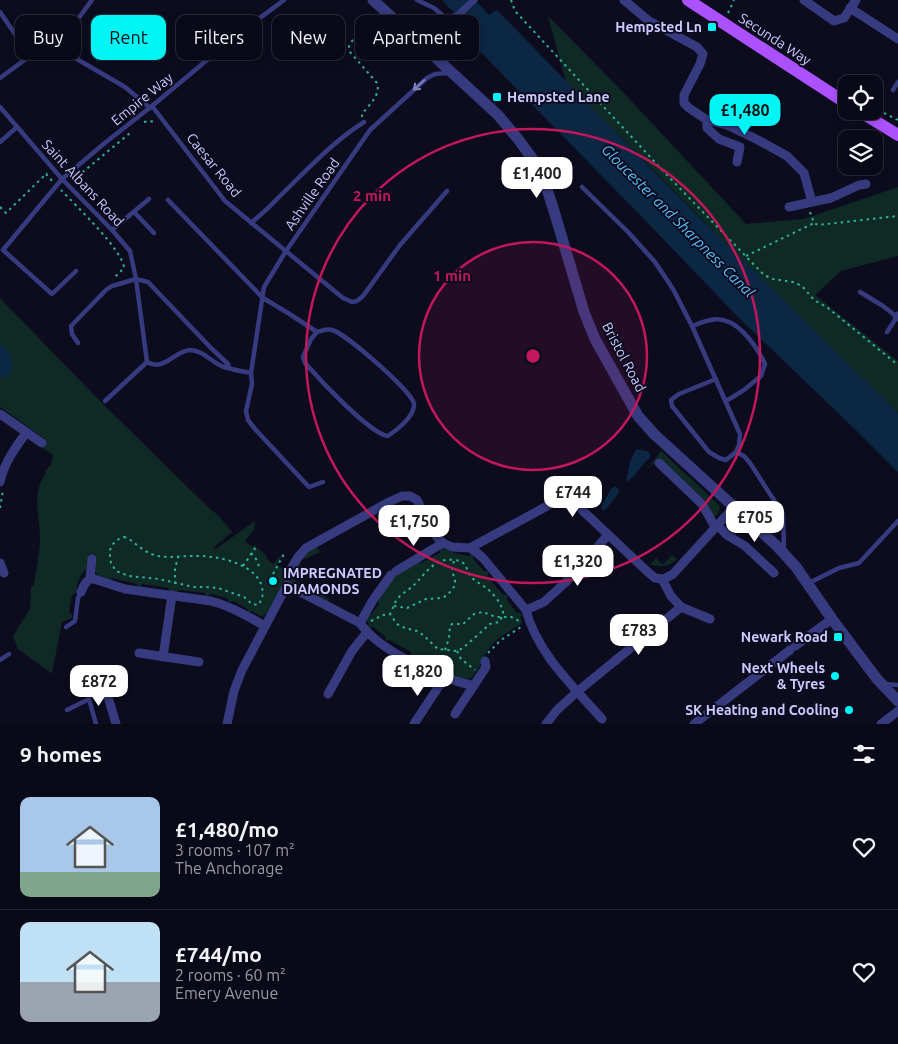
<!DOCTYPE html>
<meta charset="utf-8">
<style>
body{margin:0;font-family:Ubuntu,sans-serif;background:#181724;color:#f1f3f6;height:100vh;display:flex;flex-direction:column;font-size:19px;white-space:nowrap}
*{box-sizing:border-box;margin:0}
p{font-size:16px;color:#999aa1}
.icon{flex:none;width:28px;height:28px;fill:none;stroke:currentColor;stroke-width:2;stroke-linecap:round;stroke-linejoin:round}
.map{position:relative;height:724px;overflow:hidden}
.details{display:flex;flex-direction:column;background:#0a0917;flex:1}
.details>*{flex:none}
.guide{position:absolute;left:15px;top:15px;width:500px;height:45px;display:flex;gap:10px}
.tools{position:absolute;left:838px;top:75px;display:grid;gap:10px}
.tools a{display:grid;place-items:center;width:45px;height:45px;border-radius:10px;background:#0a0917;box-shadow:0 2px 8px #0003,0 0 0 1px #2a2a36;font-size:25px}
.price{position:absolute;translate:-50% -42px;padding:0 11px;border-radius:10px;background:#fff;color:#222;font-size:16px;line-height:32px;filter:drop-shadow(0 1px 2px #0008)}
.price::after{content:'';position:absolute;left:50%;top:30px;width:15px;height:11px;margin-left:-8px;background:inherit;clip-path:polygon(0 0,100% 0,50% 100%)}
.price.active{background:#00f5f4;color:#111}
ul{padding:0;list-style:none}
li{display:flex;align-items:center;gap:15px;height:125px;padding:0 20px}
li+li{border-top:1px solid #2a2a36}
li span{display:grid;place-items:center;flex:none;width:140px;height:100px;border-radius:10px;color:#555}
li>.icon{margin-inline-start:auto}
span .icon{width:60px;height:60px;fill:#fffc;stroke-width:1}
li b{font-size:21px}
h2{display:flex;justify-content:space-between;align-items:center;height:60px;padding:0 20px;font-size:21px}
.chip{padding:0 18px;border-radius:10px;background:#0a0917;box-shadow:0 2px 8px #0003,0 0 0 1px #2a2a36;font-size:18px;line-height:45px}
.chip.active{background:#00f5f4;color:#111}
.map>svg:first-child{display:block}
.green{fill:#0f2925}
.water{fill:#0b2744}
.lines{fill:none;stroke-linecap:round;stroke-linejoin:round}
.path{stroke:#2cb19b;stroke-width:2;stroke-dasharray:2.5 4;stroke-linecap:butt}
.service{stroke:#363b7f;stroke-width:4.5}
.pedestrian{stroke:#363b7f;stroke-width:7}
.minor{stroke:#363b7f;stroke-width:9}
.tertiary{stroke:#363b7f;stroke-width:11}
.primary{stroke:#ac51ff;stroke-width:12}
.oneway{stroke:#8082bf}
.ring{fill:none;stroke:#c2185b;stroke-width:2.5}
.poi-dot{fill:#00f5f4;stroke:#0d0c1f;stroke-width:2}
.labels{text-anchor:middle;stroke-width:4;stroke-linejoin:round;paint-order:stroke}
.poi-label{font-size:14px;font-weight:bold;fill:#cbcaff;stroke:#0d0c1f;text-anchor:end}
.street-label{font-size:14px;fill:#cbcaff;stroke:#0d0c1f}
.water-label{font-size:15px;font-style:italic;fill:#58c3ff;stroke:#0d0c1f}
.centre{fill:#c2185b;stroke:#0d0c1f;stroke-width:2.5}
.ring-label{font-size:15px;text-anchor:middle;font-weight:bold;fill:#c2185b;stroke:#0d0c1f;stroke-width:4;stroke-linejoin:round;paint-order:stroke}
</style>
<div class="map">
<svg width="898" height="724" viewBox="0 0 898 724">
<rect width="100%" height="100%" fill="#0d0c1f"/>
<g class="green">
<path d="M548 16 622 91 746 224 804 219 898 187V256L841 271 815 295 898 361V413L785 303 566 82Z"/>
<path d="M0 298 98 399 209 508 218 515 232 532 213 548 216 549 255 521 254 530 245 541 252 547 254 545 267 556 266 558 273 564 283 553 277 565 292 573C299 561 304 554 316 545L320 552 302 560 295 575 297 577 303 579 302 581 289 574 288 576 329 599 328 602 286 579 267 613 262 617 252 611 250 612H248V609L233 601 230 602 228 601 227 598 211 594 208 596H206L205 593 179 590 177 592 169 591 168 588 142 584 140 587H138L137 584 112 578 111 581 97 575 95 570 97 559 89 557 86 570C81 573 76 584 77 591L76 593 72 595 69 612 72 615V618L62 622 52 673H51L18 649 13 636 30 609 31 587 34 585C36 571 39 557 40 542 41 519 30 494 46 473L45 472 51 464 53 455 41 447 45 439 0 407Z"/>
<path d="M661 451 718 504C722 510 718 513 714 518L705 500 659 458 646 471Z"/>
<path d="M442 548C451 552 460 555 470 556L472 553 474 556 473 559 484 571H487L489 573 487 576 503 595 506 594 508 596 507 600 517 613 520 612 522 616 520 617 522 621 521 624C508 632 495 639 487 651 483 658 477 675 471 678 464 681 447 672 440 669V666L416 655 414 657 411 656V652L389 640 387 641 385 640 386 637 373 627 370 628 368 627 369 624 365 619 367 615H371L379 604 378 600 391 573 418 561 421 563 440 553V549Z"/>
<path d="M672 555 677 559C669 567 661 567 650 565L656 558 663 565Z"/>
</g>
<g class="water">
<path d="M442 0H475L489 15 497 10 678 196 898 413V472L863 437 739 318 642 217 466 37 467 27Z"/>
<path d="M0 343C11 352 14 358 12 372L5 377 0 376Z"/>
<path d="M636 449 647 451 650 454V458L647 460 633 477 627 482 626 479 627 477 630 462Z"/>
<path d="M615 486 619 490 618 494 605 510H602L601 507 611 489Z"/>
</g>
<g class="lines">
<g class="path">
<path d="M511 0 515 11 665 173 764 275 773 279 793 282 802 286 814 300 828 308 898 365"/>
<path d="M728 13 734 0"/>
<path d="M884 113 898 120"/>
<path d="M362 117V114C369 105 381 95 377 83L350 52 349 46 352 41 373 26 379 19"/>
<path d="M144 122 149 121 156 122"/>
<path d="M46 174 53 182"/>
<path d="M76 183 78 176 130 133"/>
<path d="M61 190C75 205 123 250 124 268L114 278"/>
<path d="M0 207 6 213 47 173"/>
<path d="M810 212 814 223 818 225 898 216"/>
<path d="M746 256 814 223"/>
<path d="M0 508 3 490"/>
<path d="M124 537 128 538C137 545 147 554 158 556 169 558 181 556 193 556 214 555 252 562 261 584 264 592 263 599 258 605L252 604 244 597 218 588 206 587H194L159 579 129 576 116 571 111 563 110 557V550L113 544 117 540Z"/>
<path d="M251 553 256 559 259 566"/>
<path d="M243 566 256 547"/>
<path d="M273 574 284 554 283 553"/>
<path d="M175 584V569L178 557"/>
<path d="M394 606 407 608 426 599 441 598 446 596 452 590 455 585V580L452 571 454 560"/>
<path d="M371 621 383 615 390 614C393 608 395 601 399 597 404 592 410 589 414 585 426 573 435 557 455 560 469 562 465 570 472 578 476 581 480 584 485 587 492 592 504 605 503 615 502 617 500 620 499 622L490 624 463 648 457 651 438 649 423 635 417 631 405 628 397 624 390 614"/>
<path d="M445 650 449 638 450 626 452 624H463L474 614 483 612 496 617H511L521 622"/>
<path d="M457 651 461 659 475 670"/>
<path d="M488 653 501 640 521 627"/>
</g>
<g class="service">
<path d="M417 0 434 8 449 21"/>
<path d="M0 12 30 56"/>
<path d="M63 51 125 87 150 108"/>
<path d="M0 78 30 56 40 58 63 51 73 35 75 23 92 0"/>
<path d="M893 90 898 82"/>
<path d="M152 106 225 201 343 298 352 302 357 301 363 296 400 245 447 191"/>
<path d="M0 107 62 179 112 230 130 251 136 279 112 286 106 290 71 326 72 334 78 343"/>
<path d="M0 142 17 127"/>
<path d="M582 187 628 232 655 262 673 289 692 326 740 434 739 445 736 452"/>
<path d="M168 200 263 298 288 313 317 332C322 331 327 328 332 330 345 333 413 392 414 404 415 416 397 430 388 436 370 434 319 379 305 363L303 357 311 339 317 332"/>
<path d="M134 212 154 233"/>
<path d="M251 223C260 215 269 208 277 199 305 172 331 143 364 122"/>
<path d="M112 230 149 199"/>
<path d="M76 271 52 294 3 250 62 179 106 142 152 106 237 35 284 0"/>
<path d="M860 292 883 306 897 317 887 332"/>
<path d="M692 326C698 324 704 321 711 320 735 314 756 345 765 364L761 376 744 390 726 401"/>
<path d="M229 368 228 364 210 347 148 282 136 279 147 362C164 372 174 351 190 350 203 350 212 363 224 367 233 370 242 371 251 373"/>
<path d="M716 379 679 394 671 400 672 406 709 452 719 458 726 460 736 452 744 456 750 463 783 514 784 549"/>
<path d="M105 401 147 362"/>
<path d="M323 482 309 487 255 429 248 420 246 411 252 384 251 373 264 287 286 251 370 130 427 78 435 74 449 73"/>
<path d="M809 583 839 568 859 563 898 521"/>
<path d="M66 627 75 621 78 598 81 592"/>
<path d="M0 660 9 654"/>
<path d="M885 684 898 685"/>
<path d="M67 710 89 699 96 724"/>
</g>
<path class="pedestrian" d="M456 17 474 0"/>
<g class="minor">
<path d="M624 0 649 21 697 47 703 54 700 64 684 95V103L689 108 707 120 727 125 758 140 787 156 804 173 812 202 831 198 859 185 866 184"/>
<path d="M804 0 834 21 844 18 856 0"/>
<path d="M850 8 898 39"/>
<path d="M420 42 441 25 456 17"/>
<path d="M707 120V128L719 139 740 147 737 162"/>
<path d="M789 207 812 202"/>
<path d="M897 317 898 316"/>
<path d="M0 414 42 443"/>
<path d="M659 463 702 504 715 527"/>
<path d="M0 482C4 463 15 448 26 433"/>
<path d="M717 525 727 535 745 546 774 573"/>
<path d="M470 548 571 493 583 511 649 573 655 578 662 579"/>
<path d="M0 563 4 573"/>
<path d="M396 571 443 543"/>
<path d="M289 572 298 557 306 548 389 502 402 496H410L417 500 436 536 443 543 452 547 470 548 476 552 483 558 526 610C537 653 573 686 602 719"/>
<path d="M90 578 92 559"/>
<path d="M662 579 666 578 673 574 735 506"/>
<path d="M81 592C84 586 86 578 94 579L125 589 211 601C230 606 247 616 265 626"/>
<path d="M681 607 710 619"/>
<path d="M526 610 544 602 566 582 608 535"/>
<path d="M360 623 373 600 391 575"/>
<path d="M795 646 832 619"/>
<path d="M139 653 199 662"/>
<path d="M163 657 172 595"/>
<path d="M104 683 116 724"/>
<path d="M328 694 352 651 367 632"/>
<path d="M455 714 486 667 485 661"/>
<path d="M227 724 234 691 242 670 287 585 360 623C380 652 440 678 474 686"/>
<path d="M414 724 445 677"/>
<path d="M546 724 557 710 578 691 681 607 671 596 662 579"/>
<path d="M694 724 790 650"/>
<path d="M881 724 898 711"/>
</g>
<path class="tertiary" d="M373 0 498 115 518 139 532 158 543 177 554 211 576 285 584 312 595 339 638 416 654 434 777 546 796 567 832 619 877 679 898 701"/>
<g class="primary">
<path d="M688 0 846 103"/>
<path d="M859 111 898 135"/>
</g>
</g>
<defs><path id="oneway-shaft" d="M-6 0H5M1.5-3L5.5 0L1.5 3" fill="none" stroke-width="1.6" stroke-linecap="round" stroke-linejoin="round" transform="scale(1.25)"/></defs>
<use class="oneway" href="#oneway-shaft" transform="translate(419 85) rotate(138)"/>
<circle cx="533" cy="356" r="114" fill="#c2185b" fill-opacity=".12"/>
<g class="ring">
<circle cx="533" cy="356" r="114"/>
<circle cx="533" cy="356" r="227"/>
</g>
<g class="poi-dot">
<rect x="707" y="22" width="10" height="10" rx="2.5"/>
<rect x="492" y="92" width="10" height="10" rx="2.5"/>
<circle cx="273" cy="581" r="5"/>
<rect x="833" y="632" width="10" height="10" rx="2.5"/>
<circle cx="835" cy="676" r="5"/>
<circle cx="849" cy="710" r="5"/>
</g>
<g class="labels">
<g class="poi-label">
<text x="702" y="32">Hempsted Ln</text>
<text x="507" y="102" text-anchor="start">Hempsted Lane</text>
<text x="283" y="578" text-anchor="start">IMPREGNATED<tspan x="283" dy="16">DIAMONDS</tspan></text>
<text x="828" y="642">Newark Road</text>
<text x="825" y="673">Next Wheels<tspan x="825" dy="16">&amp; Tyres</tspan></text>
<text x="839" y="715">SK Heating and Cooling</text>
</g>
<g class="street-label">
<text transform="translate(775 39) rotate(33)" y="5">Secunda Way</text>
<text transform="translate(142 99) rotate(-39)" y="5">Empire Way</text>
<text transform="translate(214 165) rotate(51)" y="5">Caesar Road</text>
<text transform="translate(83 183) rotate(47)" y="5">Saint Albans Road</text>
<text transform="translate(312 194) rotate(-55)" y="5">Ashville Road</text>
<text transform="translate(624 357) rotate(62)" y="5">Bristol Road</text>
</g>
<g class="water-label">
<text transform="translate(678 221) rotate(45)" y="5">Gloucester and Sharpness Canal</text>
</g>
</g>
<circle cx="533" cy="356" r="8" class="centre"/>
<g class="ring-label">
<text x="372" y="201">2 min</text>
<text x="452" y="281">1 min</text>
</g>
</svg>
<div class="tools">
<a><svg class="icon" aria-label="locate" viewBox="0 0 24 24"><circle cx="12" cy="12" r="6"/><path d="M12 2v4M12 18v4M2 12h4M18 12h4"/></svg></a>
<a><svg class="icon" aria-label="layers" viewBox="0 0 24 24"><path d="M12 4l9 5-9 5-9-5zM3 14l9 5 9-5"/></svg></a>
</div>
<b class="price active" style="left:745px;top:136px">£1,480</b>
<b class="price" style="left:537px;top:199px">£1,400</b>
<b class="price" style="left:573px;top:518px">£744</b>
<b class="price" style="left:755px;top:543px">£705</b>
<b class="price" style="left:414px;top:547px">£1,750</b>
<b class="price" style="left:578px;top:587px">£1,320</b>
<b class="price" style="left:639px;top:656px">£783</b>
<b class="price" style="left:418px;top:697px">£1,820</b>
<b class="price" style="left:99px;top:707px">£872</b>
<div class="guide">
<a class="chip">Buy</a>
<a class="chip active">Rent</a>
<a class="chip">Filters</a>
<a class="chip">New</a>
<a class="chip">Apartment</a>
</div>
</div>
<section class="details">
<h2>9 homes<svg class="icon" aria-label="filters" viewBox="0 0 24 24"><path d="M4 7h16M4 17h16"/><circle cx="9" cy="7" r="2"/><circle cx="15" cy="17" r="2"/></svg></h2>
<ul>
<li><span style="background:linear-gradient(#a9c7e8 75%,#7fa58c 0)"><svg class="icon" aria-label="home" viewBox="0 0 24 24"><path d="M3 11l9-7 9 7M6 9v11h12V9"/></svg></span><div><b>£1,480/mo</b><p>3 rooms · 107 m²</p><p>The Anchorage</p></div><svg class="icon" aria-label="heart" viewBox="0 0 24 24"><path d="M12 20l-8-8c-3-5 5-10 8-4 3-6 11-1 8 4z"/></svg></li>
<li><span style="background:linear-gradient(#bfe0f5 60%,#9aa5b1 0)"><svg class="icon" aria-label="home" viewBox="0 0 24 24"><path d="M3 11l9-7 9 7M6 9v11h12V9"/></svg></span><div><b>£744/mo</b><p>2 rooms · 60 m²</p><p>Emery Avenue</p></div><svg class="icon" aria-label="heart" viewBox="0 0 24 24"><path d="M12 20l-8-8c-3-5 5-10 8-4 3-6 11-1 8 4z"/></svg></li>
</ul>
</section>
